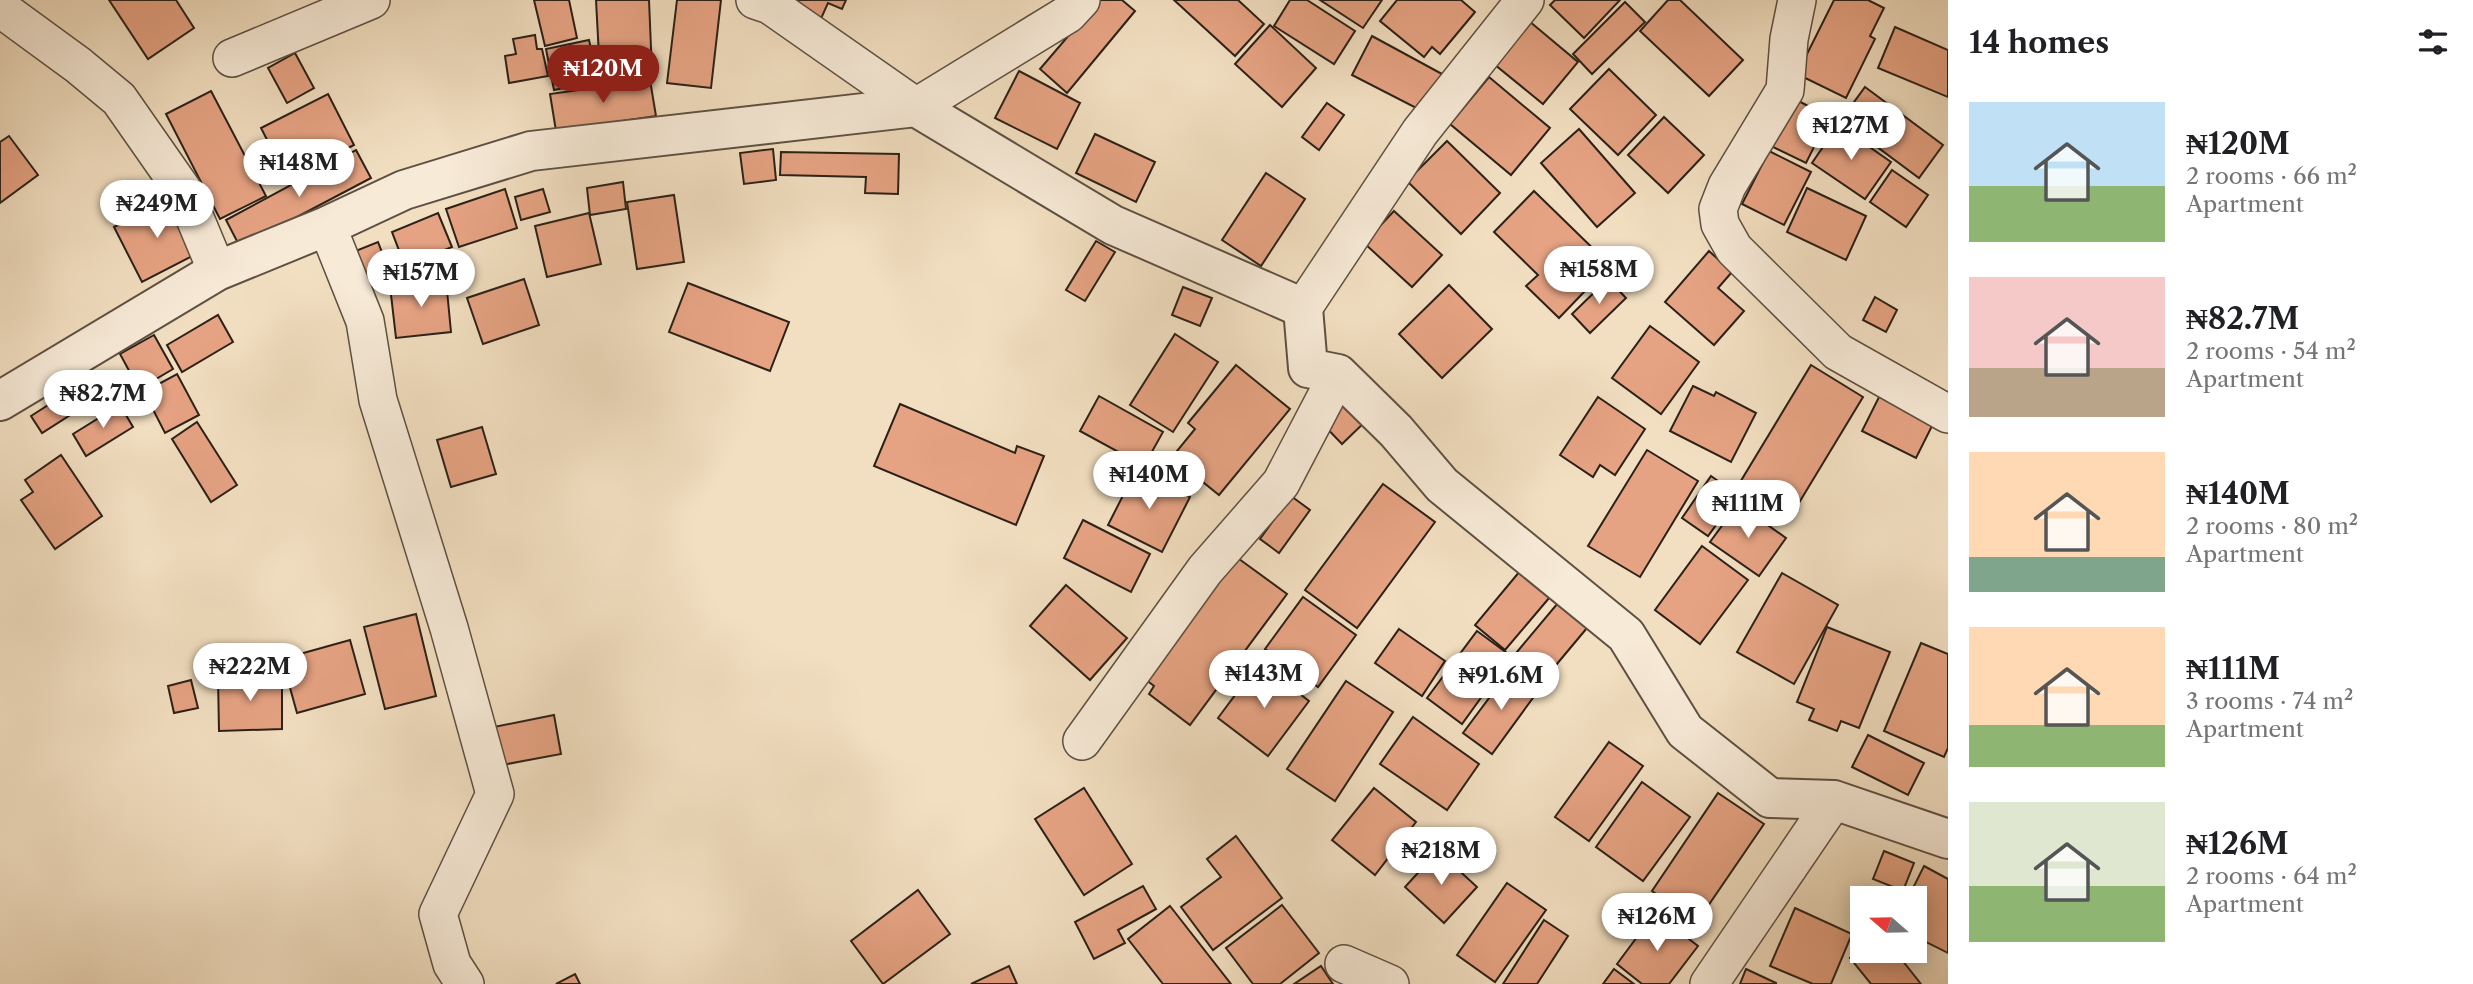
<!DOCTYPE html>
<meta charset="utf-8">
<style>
body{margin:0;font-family:"Libre Caslon Text",serif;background:#f6f6f6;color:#202124;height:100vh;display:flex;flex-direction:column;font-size:26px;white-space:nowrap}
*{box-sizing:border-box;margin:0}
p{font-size:23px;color:#757577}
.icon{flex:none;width:38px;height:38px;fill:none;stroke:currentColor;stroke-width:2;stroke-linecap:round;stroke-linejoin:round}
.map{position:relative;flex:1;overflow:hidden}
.side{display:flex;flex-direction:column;background:#fff;width:525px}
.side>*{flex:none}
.needle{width:46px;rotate:290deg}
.tools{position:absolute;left:1850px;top:886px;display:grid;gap:14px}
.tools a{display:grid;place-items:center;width:77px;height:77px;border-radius:0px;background:#fff;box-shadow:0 4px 18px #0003;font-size:35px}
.price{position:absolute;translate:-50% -60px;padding:0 16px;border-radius:24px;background:#fff;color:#222;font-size:23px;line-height:46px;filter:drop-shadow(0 2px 4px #0008)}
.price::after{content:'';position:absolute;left:50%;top:42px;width:21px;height:16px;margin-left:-10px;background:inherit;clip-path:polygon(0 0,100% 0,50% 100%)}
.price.current{background:#8f2418;color:#fff}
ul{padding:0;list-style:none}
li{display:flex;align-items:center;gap:21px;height:175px;padding:0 21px}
li span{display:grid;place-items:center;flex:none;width:196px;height:140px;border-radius:0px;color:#555}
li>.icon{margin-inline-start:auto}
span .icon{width:84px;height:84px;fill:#fffc;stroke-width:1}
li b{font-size:30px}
h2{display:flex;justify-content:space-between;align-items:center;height:84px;padding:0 21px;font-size:30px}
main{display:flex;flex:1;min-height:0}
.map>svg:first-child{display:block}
.building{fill:#e6a383;stroke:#2b2118;stroke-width:2}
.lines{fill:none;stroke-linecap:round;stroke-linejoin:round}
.minor-casing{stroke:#5d5042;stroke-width:40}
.tertiary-casing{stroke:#5d5042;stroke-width:42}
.minor{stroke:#f7ead7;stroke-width:37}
.tertiary{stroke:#f7ead7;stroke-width:38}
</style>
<main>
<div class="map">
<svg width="1948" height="984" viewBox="0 0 1948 984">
<rect width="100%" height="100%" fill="#f2dfc1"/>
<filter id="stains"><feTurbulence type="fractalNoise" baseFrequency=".00286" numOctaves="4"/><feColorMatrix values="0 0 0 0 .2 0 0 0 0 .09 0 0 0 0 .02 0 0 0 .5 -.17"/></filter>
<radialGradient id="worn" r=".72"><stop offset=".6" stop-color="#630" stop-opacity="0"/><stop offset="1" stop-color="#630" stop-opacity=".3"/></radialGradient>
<g class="building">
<path d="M109 0H176L194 28 148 59Z"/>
<path d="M534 0H569L577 38 545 46Z"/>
<path d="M596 0H649L652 72 600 75Z"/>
<path d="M677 0H721L711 88 667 83Z"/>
<path d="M770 0H846L842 9 828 3 819 23Z"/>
<path d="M1099 0H1122L1135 11 1067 93 1040 69Z"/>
<path d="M1174 0H1238L1264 24 1235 56Z"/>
<path d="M1290 0H1307L1355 31 1334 64 1274 26Z"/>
<path d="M1320 0H1382L1363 28Z"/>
<path d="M1397 0H1461L1475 12 1440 54 1432 47 1424 57 1380 21Z"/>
<path d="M1555 0H1620L1584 38 1550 5Z"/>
<path d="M1668 0H1680L1743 60 1709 96 1640 31Z"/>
<path d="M1834 0H1868L1884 8 1870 36 1875 39 1846 98 1797 74Z"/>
<path d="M1625 2 1645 22 1592 74 1573 54Z"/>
<path d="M1529 21 1578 62 1543 104 1494 64Z"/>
<path d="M1270 25 1316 68 1282 107 1235 64Z"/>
<path d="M1895 27 1948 50V97L1878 68Z"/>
<path d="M535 35 537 49H542L548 76 509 83 505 56 516 54 513 39Z"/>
<path d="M1372 36 1442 74 1422 111 1352 75Z"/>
<path d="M589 40 598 81 554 90 546 49Z"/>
<path d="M295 53 314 88 287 103 268 68Z"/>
<path d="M1609 69 1656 115 1618 155 1570 109Z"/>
<path d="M1019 71 1080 103 1057 149 995 118Z"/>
<path d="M1489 77 1550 128 1511 175 1450 124Z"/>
<path d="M650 80 656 116 556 131 550 94Z"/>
<path d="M1865 87 1943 145 1919 178 1841 120Z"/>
<path d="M211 91 266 196 220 219 166 114Z"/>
<path d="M328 94 354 145 287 179 261 128Z"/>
<path d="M1789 96 1829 117 1806 163 1765 143Z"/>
<path d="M1327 103 1344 115 1319 150 1302 137Z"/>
<path d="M1664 117 1704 155 1668 193 1628 155Z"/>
<path d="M1838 125 1891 162 1865 199 1812 163Z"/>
<path d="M1579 129 1635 193 1597 227 1541 163Z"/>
<path d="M1095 134 1155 162 1136 202 1076 173Z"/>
<path d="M9 136 38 175 0 203V142Z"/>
<path d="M1447 141 1500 193 1461 234 1407 181Z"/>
<path d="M773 149 776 180 744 184 740 153Z"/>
<path d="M356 150 371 178 240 247 226 220Z"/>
<path d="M1769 151 1811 172 1784 225 1742 204Z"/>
<path d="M781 152 899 154 898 194 865 193 866 177 780 175Z"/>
<path d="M1892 170 1928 195 1906 227 1870 202Z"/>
<path d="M1266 173 1305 199 1261 266 1222 240Z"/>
<path d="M623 182 626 209 590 215 587 188Z"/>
<path d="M1807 188 1866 216 1846 260 1787 232Z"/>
<path d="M505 189 517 228 459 247 446 209Z"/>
<path d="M543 189 550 212 521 220 515 197Z"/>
<path d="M1534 191 1610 265 1559 318 1526 286 1538 275 1494 232Z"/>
<path d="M674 195 684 262 637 269 627 202Z"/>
<path d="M171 198 200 252 142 282 114 227Z"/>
<path d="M1394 211 1442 255 1412 287 1364 243Z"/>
<path d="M438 213 452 247 405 266 392 232Z"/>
<path d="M589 213 601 264 547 277 535 226Z"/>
<path d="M1096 241 1115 252 1085 301 1066 290Z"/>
<path d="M378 242 390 273 360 284 348 254Z"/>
<path d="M1709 251 1732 272 1718 288 1744 311 1714 345 1665 302Z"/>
<path d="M524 279 539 325 483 344 467 298Z"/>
<path d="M1608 279 1626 298 1590 333 1572 314Z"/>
<path d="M446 280 451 332 396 338 390 286Z"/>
<path d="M688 283 789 322 770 371 669 332Z"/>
<path d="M1449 285 1492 329 1442 378 1399 334Z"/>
<path d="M1183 287 1212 298 1200 326 1172 315Z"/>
<path d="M1875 297 1897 310 1886 332 1863 320Z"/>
<path d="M218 315 233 342 182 372 167 345Z"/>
<path d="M1650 326 1699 362 1661 414 1612 378Z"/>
<path d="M1175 334 1218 362 1173 432 1130 405Z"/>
<path d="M154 335 173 369 139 389 120 354Z"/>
<path d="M1236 365 1290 409 1219 495 1172 457 1195 429 1188 423Z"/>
<path d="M1811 365 1863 397 1791 516 1739 484Z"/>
<path d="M177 374 199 415 165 433 144 392Z"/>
<path d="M1693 386 1714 396 1716 392 1756 413 1731 462 1670 431Z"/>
<path d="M1345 392 1370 417 1342 444 1318 419Z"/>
<path d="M1881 393 1935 420 1916 458 1862 431Z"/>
<path d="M64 395 75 412 42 433 31 416Z"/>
<path d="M1099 396 1163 432 1144 466 1080 431Z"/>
<path d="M1598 397 1645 429 1615 475 1600 465 1593 477 1560 455Z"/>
<path d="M900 404 1015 453 1017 446 1044 456 1016 525 874 466Z"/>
<path d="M120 405 133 427 86 456 73 434Z"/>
<path d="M197 422 237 485 211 502 172 439Z"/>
<path d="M482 427 496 474 451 487 437 440Z"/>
<path d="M1647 450 1698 481 1640 577 1588 546Z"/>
<path d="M61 455 102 516 55 549 21 500 33 492 25 480Z"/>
<path d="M1136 470 1190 497 1162 552 1108 525Z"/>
<path d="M1711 476 1738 495 1708 536 1682 518Z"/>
<path d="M1383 484 1435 522 1357 628 1305 590Z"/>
<path d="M1291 496 1310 510 1279 553 1260 539Z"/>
<path d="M1738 504 1786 538 1759 576 1710 542Z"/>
<path d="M1083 520 1150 554 1131 592 1064 558Z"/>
<path d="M1702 546 1748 580 1700 644 1655 610Z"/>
<path d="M1235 556 1287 594 1190 725 1149 694 1154 686 1145 679Z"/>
<path d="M1525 565 1555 591 1505 650 1475 625Z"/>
<path d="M1782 573 1838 605 1794 684 1737 652Z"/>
<path d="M1066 585 1127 638 1090 680 1030 626Z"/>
<path d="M1568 591 1597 616 1541 683 1511 659Z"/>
<path d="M1303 597 1356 635 1318 687 1265 649Z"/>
<path d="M416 614 436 696 385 709 364 627Z"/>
<path d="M1827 627 1890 652 1859 728 1841 721 1837 731 1809 720 1814 709 1797 702Z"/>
<path d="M1399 629 1445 661 1422 696 1375 663Z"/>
<path d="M1477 631 1511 656 1462 724 1427 698Z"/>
<path d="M350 640 365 694 297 713 282 659Z"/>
<path d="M1921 643 1948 654V748L1944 757 1884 731Z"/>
<path d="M1259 663 1309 701 1268 756 1218 718Z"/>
<path d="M1510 670 1538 691 1492 754 1463 733Z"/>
<path d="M282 676V729L219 731 218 678Z"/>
<path d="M191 680 198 708 174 713 168 686Z"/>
<path d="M1346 681 1393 712 1335 801 1287 769Z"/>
<path d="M554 715 561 754 502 765 494 727Z"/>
<path d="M1413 717 1479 764 1447 810 1380 764Z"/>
<path d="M1868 735 1924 763 1908 795 1852 767Z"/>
<path d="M1609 742 1643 766 1589 841 1555 817Z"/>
<path d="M1642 782 1690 817 1643 881 1596 847Z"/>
<path d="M1084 788 1132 864 1084 895 1035 819Z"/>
<path d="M1374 788 1416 822 1375 875 1332 840Z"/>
<path d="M1718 793 1764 824 1697 922 1652 891Z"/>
<path d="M1236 836 1282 898 1213 950 1181 907 1221 877 1207 859Z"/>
<path d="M1438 851 1477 887 1444 923 1405 887Z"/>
<path d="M1884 851 1914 863 1903 891 1873 879Z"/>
<path d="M1924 866 1948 879V953L1914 936V898H1908Z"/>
<path d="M1507 883 1546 910 1495 982 1457 955Z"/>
<path d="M1143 886 1156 909 1118 930 1125 943 1094 959 1075 922Z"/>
<path d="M918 890 950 934 883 984 851 941Z"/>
<path d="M1282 905 1319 953 1280 984H1253L1226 948Z"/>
<path d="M1170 906 1231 984H1163L1128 939Z"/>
<path d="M1795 908 1852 934 1831 984H1813L1770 966Z"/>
<path d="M1655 913 1698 946 1669 984H1642L1617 964Z"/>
<path d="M1544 920 1568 936 1537 984H1503Z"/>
<path d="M1862 948V950H1894L1921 984H1871L1850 958Z"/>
<path d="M1009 966 1017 984H971Z"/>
<path d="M1321 966 1333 984H1294Z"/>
<path d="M1614 969 1634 984H1603Z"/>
<path d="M1746 969 1776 983V984H1740Z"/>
<path d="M575 974 580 984H556Z"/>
</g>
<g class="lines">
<defs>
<g id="minor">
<path d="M755 0 770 5 916 107 1068 14 1081 0"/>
<path d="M1797 0 1789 39 1785 90 1727 186 1718 209 1720 224 1734 249 1838 352 1948 414"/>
<path d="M0 8 78 65 119 99 184 192 217 271"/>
<path d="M232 58 371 0"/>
<path d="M327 226 365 321 378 400 449 628 495 794 438 914 452 964 465 984"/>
<path d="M1303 308 1420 132 1525 0"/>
<path d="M1082 741 1205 570 1281 483 1338 374"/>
<path d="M1344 964 1390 984"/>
<path d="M1709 984 1834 800"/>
</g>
<path id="tertiary" d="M0 401 217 271 327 226 404 190 531 151 916 107 1113 225 1303 308 1308 368 1338 374 1396 431 1442 485 1626 635 1685 731 1770 798 1834 800 1948 839"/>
</defs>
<use href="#minor" class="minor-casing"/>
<use href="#tertiary" class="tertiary-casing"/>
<use href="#minor" class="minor"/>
<use href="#tertiary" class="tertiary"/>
</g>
<rect width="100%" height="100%" filter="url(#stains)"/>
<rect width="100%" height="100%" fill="url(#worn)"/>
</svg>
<div class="tools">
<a><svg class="needle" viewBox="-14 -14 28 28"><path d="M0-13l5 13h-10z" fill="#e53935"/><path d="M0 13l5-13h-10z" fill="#757577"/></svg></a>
</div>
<b class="price current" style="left:603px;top:105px">₦120M</b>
<b class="price" style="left:1851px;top:162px">₦127M</b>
<b class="price" style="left:299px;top:199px">₦148M</b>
<b class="price" style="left:157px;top:240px">₦249M</b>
<b class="price" style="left:1599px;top:306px">₦158M</b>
<b class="price" style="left:421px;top:309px">₦157M</b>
<b class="price" style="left:103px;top:430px">₦82.7M</b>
<b class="price" style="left:1149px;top:511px">₦140M</b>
<b class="price" style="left:1748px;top:540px">₦111M</b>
<b class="price" style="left:250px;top:703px">₦222M</b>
<b class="price" style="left:1264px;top:710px">₦143M</b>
<b class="price" style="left:1501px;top:712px">₦91.6M</b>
<b class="price" style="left:1441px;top:887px">₦218M</b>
<b class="price" style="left:1657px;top:953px">₦126M</b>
</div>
<section class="side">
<h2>14 homes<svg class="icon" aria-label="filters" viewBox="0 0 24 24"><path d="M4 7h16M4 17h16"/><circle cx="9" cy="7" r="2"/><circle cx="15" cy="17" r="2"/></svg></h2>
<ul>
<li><span style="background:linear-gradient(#bfe0f5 60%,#8fb573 0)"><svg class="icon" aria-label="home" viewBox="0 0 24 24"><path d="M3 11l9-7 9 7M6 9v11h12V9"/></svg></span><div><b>₦120M</b><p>2 rooms · 66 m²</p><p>Apartment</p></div></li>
<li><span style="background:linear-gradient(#f6c9c9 65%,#b9a48a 0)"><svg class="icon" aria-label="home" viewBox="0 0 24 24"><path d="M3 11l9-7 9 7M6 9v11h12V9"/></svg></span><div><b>₦82.7M</b><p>2 rooms · 54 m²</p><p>Apartment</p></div></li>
<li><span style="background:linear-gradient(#ffd9b3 75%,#7fa58c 0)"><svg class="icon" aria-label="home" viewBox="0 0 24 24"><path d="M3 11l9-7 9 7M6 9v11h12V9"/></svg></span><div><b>₦140M</b><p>2 rooms · 80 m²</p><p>Apartment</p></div></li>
<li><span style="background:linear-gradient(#ffd9b3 70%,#8fb573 0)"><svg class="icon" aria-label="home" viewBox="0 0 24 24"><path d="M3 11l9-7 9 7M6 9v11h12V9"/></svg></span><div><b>₦111M</b><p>3 rooms · 74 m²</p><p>Apartment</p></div></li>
<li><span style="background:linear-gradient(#dfe7d0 60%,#8fb573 0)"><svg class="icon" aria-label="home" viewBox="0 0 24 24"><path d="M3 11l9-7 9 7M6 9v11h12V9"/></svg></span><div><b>₦126M</b><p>2 rooms · 64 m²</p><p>Apartment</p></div></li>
</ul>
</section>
</main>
